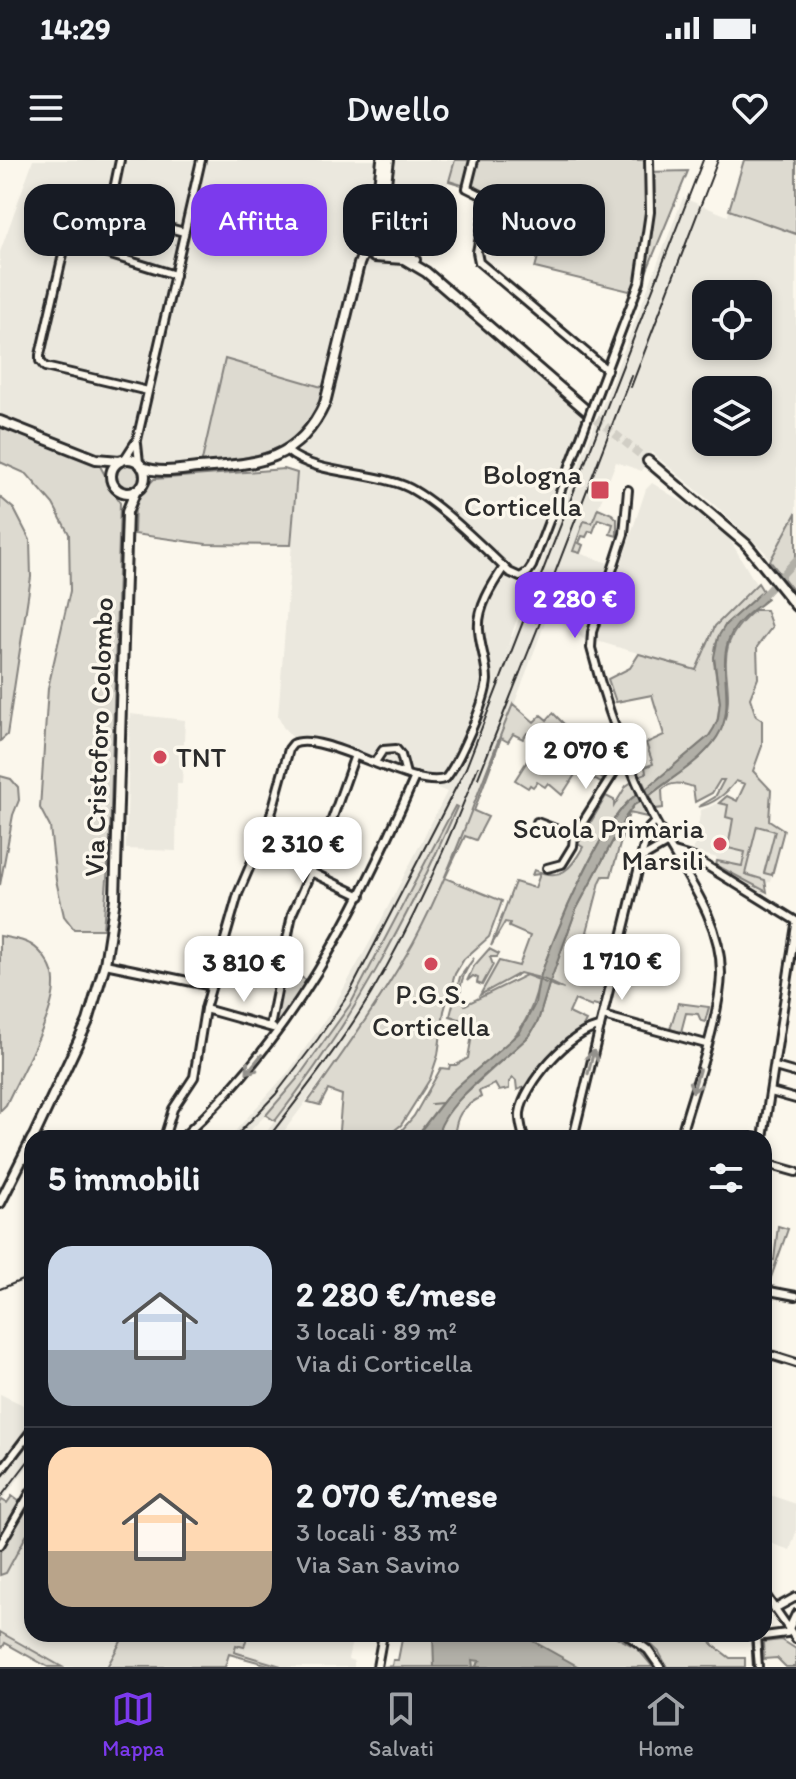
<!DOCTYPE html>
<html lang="it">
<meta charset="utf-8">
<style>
body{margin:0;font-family:Itim,sans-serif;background:#20242c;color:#f1f3f6;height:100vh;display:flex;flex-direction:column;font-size:30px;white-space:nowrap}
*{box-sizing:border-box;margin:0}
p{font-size:26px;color:#9ea1a6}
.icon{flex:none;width:44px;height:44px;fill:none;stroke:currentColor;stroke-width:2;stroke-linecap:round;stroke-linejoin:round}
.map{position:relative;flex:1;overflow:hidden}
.details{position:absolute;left:24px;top:970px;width:748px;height:512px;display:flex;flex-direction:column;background:#171b24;border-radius:24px;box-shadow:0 4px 12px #0003}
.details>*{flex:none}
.top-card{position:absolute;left:24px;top:24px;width:748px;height:72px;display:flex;gap:16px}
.fabs{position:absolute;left:692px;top:120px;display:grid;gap:16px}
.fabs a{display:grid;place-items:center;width:80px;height:80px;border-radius:16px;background:#171b24;box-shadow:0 4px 12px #0003;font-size:40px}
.price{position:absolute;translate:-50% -68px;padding:0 18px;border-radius:16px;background:#fff;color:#222;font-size:26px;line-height:52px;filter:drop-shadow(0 2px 4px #0008)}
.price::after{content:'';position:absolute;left:50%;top:48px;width:24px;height:18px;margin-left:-12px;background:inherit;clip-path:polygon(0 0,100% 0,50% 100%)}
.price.on{background:#7c3aed;color:#fff}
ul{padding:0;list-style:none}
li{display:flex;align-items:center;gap:24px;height:200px;padding:0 24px}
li+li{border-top:2px solid #363941}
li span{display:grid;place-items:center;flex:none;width:224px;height:160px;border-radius:24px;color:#555}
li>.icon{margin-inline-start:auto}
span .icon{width:96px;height:96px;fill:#fffc;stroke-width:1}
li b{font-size:34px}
h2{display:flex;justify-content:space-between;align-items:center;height:96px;padding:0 24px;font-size:34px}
.pill{padding:0 28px;border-radius:24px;background:#171b24;box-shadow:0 4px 12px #0003;font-size:28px;line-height:72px}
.pill.on{background:#7c3aed;color:#fff}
.status{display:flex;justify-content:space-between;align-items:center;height:56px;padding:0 40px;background:#171b24;direction:ltr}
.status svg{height:22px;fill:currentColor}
header{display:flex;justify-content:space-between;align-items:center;height:104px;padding:0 24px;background:#171b24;font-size:36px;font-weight:600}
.dock{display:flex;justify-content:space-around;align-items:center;height:112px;border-top:2px solid #363941;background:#171b24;font-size:22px;color:#9ea1a6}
.dock a{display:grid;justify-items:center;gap:4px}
.dock .on{color:#7c3aed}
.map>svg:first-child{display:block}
.built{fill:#ebe8de;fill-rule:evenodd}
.green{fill:#dddad0;stroke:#84827e;stroke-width:2}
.water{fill:#b1afa7;stroke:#7b7a75;stroke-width:2}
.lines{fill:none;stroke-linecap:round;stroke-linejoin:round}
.stream{stroke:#7b7a75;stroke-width:2}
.canal{stroke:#b1afa7;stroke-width:7}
.major-tunnel{stroke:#d1cec5;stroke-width:8;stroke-dasharray:8 4;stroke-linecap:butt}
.minor-casing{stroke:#2b2b2b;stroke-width:12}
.major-casing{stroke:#2b2b2b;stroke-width:14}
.minor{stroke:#fbf7ec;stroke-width:6}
.major{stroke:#fbf7ec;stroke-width:8}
.tram{stroke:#2b2b2b;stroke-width:2}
.rail{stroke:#2b2b2b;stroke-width:2}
.minor-bridge-casing{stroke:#2b2b2b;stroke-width:12;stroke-linecap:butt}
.minor-bridge{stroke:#fbf7ec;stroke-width:6}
.oneway{stroke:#93918c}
.poi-dot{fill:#d1495b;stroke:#fbf7ec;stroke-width:3}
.labels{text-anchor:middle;stroke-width:7;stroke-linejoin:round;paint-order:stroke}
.poi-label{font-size:28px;fill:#2b2b2b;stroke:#fbf7ec;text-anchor:end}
.street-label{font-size:28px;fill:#2b2b2b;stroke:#fbf7ec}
</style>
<div class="status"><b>14:29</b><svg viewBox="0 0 49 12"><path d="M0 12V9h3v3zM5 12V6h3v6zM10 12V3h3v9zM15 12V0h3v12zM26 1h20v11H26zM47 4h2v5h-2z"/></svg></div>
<header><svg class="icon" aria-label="menu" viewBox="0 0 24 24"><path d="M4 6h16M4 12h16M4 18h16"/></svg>Dwello<svg class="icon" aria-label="heart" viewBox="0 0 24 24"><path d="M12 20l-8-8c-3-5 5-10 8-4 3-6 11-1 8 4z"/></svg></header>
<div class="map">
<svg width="796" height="1507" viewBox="0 0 796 1507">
<rect width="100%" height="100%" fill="#fbf7ec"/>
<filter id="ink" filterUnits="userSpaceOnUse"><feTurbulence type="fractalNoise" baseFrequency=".0125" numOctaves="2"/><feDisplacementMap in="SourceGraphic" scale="16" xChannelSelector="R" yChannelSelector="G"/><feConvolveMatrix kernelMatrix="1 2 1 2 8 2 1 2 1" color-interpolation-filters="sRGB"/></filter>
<g filter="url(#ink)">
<g class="built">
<path d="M33 0H455L442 44 397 28 393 40 399 61 419 93 412 101 587 251 560 321 506 493 683 38 728 56 729 50 796 74V353L770 401 765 392 718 348 651 292 642 311 616 302 592 364 584 361 573 391 620 407 646 329 652 323 692 348 729 378 756 424 715 466 696 510 600 482 590 484 549 452 465 675 417 779 381 840 279 978H262L274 962 266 955 242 978H229L289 911 330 853 371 780 447 632 341 587 312 579H294L283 567 278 556 301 272 316 250 201 305 149 304 143 296 141 282 131 279 126 291 118 297 96 294 0 257V92ZM706 134H758V186H706ZM706 230H758V282H706Z"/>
<path d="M130 554 185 560 182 624H177L176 691 126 689Z"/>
<path d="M719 643 729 644 726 657 784 670 770 722 766 723 767 732 761 734 716 705 717 698 693 691 701 650Z"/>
<path d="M0 1234 32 1249V1301L0 1343Z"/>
<path d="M764 1333 796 1344V1372L790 1390 764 1381Z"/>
<path d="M32 1339V1474H125L107 1507H62L0 1472V1392Z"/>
<path d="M241 1474H360L359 1477 353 1476 348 1499 354 1501V1507H281L234 1492Z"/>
</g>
<g class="green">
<path d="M455 0H646V12L688 11 645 115 629 131 535 108 550 52 449 21Z"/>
<path d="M744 0H796V74L729 50Z"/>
<path d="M225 199 325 228C298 296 266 294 201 305Z"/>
<path d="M0 264 100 306 120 343 110 681 103 769H74L64 756 56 720 50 667 40 648 48 528 70 431 69 374 53 344 27 314 0 302Z"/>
<circle cx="128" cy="317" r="12"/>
<path d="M284 309 297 313 291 385 206 384 134 374 135 343 138 336 154 319Z"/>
<path d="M0 337 14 349 30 380 31 417 7 575 0 581Z"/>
<path d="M598 348 612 354 617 359V376L610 374 613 364 598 359 593 372 589 371 586 377 582 376 579 383 583 385 580 393 573 391 584 361 592 363Z"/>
<path d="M796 353V434L770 401Z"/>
<path d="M758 423 763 431 726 464 716 484 714 502 720 542 717 564 709 576 646 629 640 615 646 613 645 607 653 604 646 583 664 575 652 535 616 542 608 519 630 508 639 494 696 510 715 466Z"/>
<path d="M755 450H766L772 467 757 487 758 518 750 538 756 556 762 560V586L753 611 771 630 769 660 784 670 772 715 764 713 775 671 757 666 745 714 765 720 767 732 716 705 717 701 742 706 745 692 728 688 733 659 726 657 728 645 719 643 727 636 737 641 745 624 736 621C726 634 714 644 698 647L715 637 724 620H720L712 633 695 642 693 627C681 623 671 621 662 630L663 648 655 649 649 636C673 616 708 598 721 569 743 521 701 494 755 450Z"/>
<path d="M513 544 534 562 541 555 547 560 553 553 568 568 564 572 558 565 549 574 604 620 601 623 578 610 562 635 548 623 545 627 537 622 533 627 530 625 528 628 515 620 540 581 551 588 553 585 527 573 523 579 513 574 508 582 501 578 474 651 488 657 476 680 465 676 445 718 502 741 489 777 464 799 455 814 444 851 438 895 430 919 401 965 385 978 343 975 339 970 342 935 328 930 320 945 308 942C345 891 382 838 413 783 454 708 480 623 513 544Z"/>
<path d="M0 616 11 619 18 627 19 640 13 655 0 725Z"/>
<path d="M632 622 638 634C605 652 552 778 540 818L520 813 480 835 499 801 519 806 530 776 509 767 510 763 505 762 491 786 515 722 535 728 540 714 532 715 534 710C562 721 570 710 583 687L578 684 606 636 614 640V646L626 626Z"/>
<path d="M641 641 647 657 629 653 611 716H603L600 722 587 772 594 777 616 783 600 846 593 844 592 847 575 840 569 853 586 861 583 867 547 899 527 926 517 930 516 921 513 918 509 922V929L499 931 495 924 479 931 481 937C461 948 456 955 454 978H437L443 957 456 942 530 875 538 861 549 824 564 829 550 822 576 750 626 656 634 645Z"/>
<path d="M455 646 457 647C408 759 351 864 275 961L266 955 297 919 350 845Z"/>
<path d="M0 776C9 778 22 779 30 784 43 791 55 810 54 825 54 856 20 914 6 945L0 951Z"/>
<path d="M489 789 499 794 497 797H490L493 805 482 825 477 823 478 818 473 816 467 821 474 806Z"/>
<path d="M474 798C464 812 455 829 465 845L526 815 539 820C527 886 491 891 450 934 437 947 427 963 415 978H395L414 956 441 908 449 909 450 905H456L468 898 474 864 450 856 460 817Z"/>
<path d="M284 810 309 821 281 865 274 864Z"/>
<path d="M678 843 709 847 705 862 701 861 698 854 686 853 681 872 670 869Z"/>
<path d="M778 1066 788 1069 768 1126 764 1125V1107H768L769 1100H774Z"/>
<path d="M12 1336 20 1342 0 1378V1343L2 1340 7 1343Z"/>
<path d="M32 1339V1365L6 1413 0 1415V1392Z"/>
<path d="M0 1472 7 1476 62 1507H48L5 1483 3 1487 0 1486Z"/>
<path d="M125 1474H248L244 1487 236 1485 234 1492 281 1506 276 1507 229 1494 225 1507H107Z"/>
<path d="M403 1474H611L637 1488 653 1507H383L392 1506 393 1500H398Z"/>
<path d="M640 1474H666L672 1477 674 1474H708L713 1485 730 1498H745V1507H667L659 1492Z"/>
<path d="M782 1480 796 1489V1507H786L777 1498 764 1499 763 1482Z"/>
</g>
<g class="water">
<path d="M763 431 767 439C756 448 743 456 735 468 713 498 736 537 721 570 707 599 673 616 649 636L646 629 709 576 714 568 718 559 720 542 714 497 718 477 726 464Z"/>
<path d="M638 634 641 641 634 645 626 656 576 750 550 822 540 818C552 779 605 652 638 634Z"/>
<path d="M539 820 549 824 538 861 530 875C504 901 442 943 437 978H415L451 932 520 872 535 844Z"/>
<path d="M433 1474H520L579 1507H475L480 1501 472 1500 473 1507H434Z"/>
</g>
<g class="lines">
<path class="stream" d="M431 944 442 943"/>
<path class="canal" d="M758 441 796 400"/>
<path class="major-tunnel" d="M587 251 648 301"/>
<defs>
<g id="minor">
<path d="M474 0 467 28 485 37 487 40 477 92 479 102 607 210"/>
<path d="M110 52 184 72"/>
<path d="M101 92 120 0"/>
<path d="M148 231 45 207 40 201V195L66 81 175 115"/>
<path d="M593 245 640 121 650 52 649 0"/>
<path d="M137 284 139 303"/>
<path d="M287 291C315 315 371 311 405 326 435 339 484 388 509 412L520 417 528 412 532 406 587 261"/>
<path d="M124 300 137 280 201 0"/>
<path d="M628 330 624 374 592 472 591 488C605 542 626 602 651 653 676 705 721 752 721 813 720 860 693 931 680 978"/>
<path d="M375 602 383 590 396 589 401 595 406 614"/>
<path d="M537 662 574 676 617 608 629 602"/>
<path d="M259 687 361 736"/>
<path d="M674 692 694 698 796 761"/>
<path d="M642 698 668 683"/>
<path d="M547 708 562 704 573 686 574 676"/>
<path d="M105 804 212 826"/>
<path d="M205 849 273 868"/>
<path d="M603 856 706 884"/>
<path d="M270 867 292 754 323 685 355 595"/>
<path d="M775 907 796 913"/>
<path d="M771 932 796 939"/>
<path d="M164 978 173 949 194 917 205 849 238 734 269 662 289 589 293 584C322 569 417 633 446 618 459 601 486 541 487 520 487 503 480 487 479 470 477 448 492 425 504 407"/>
<path d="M182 978C293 877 356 753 415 617"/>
<path d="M524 978C522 970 519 961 520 953 524 924 571 870 600 867"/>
<path d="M573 978 644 686 649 668 655 662"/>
<path d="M763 978 796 765"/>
<path d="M764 1003 796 1012"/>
<path d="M764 1130 796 1136"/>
<path d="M764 1193 796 1203"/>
<path d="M0 1312 32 1270"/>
<path d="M0 1385 32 1330"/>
<path d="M764 1433 796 1479"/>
<path d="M774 1449 796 1437"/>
<path d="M626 1474 648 1490 660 1507"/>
<path d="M756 1475 758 1507"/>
<path d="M756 1477 787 1473 796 1454"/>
<path d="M377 1507 383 1474"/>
</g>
<g id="major">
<path d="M382 0 374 70 367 77 365 89 374 97 404 99 426 112 587 251"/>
<path d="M389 0C385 28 380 58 395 83 398 90 409 95 415 100"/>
<path d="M0 261 96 299 120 301"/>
<circle cx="128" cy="316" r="17"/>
<path d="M648 301 746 384 796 446"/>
<path d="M142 307C159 314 179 310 197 308 256 304 298 303 325 243L359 104 365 89"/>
<path d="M33 978 88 861 105 804 115 739 127 352 136 330"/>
<path d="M0 1043 32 979"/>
</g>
</defs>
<use href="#minor" class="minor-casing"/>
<use href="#major" class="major-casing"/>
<use href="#minor" class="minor"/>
<use href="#major" class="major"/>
<path class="tram" d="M752 1474 755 1507"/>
<g class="rail">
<path d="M631 227 718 0"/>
<path d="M536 462 631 216"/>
<path d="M478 618 543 455"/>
<path d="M234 978 276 934 318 879 350 832 466 608 703 0"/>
<path d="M268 978C304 931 341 884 371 834 414 761 447 685 478 607"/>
<path d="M0 1129 32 1116"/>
<path d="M0 1338 32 1296"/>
</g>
<defs>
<path id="minor-bridge" d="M587 261 593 245"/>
</defs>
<use href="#minor-bridge" class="minor-bridge-casing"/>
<use href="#minor-bridge" class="minor-bridge"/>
</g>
<defs><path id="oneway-shaft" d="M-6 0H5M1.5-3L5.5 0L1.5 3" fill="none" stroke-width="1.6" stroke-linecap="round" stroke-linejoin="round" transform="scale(2)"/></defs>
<g class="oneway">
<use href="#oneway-shaft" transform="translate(591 902) rotate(-76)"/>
<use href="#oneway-shaft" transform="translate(254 904) rotate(129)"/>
<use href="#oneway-shaft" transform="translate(696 921) rotate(106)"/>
</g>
</g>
<g class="poi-dot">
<rect x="590" y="320" width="20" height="20" rx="4"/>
<circle cx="160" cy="597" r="8"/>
<circle cx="720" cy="684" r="8"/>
<circle cx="431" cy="804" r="8"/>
</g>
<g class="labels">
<g class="poi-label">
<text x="582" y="324">Bologna<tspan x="582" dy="32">Corticella</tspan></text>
<text x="176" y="607" text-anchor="start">TNT</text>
<text x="704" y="678">Scuola Primaria<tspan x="704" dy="32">Marsili</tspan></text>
<text x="431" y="844" text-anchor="middle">P.G.S.<tspan x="431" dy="32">Corticella</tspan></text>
</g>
<g class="street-label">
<text transform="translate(98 577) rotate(-88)" y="10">Via Cristoforo Colombo</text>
</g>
</g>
</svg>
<div class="fabs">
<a><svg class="icon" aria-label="locate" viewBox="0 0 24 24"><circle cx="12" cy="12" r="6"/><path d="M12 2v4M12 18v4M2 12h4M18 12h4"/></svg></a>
<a><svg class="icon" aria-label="layers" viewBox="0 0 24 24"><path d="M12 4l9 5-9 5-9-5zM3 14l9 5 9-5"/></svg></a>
</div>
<b class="price on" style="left:575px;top:480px">2 280 €</b>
<b class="price" style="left:586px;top:631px">2 070 €</b>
<b class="price" style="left:303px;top:725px">2 310 €</b>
<b class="price" style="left:622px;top:842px">1 710 €</b>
<b class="price" style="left:244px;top:844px">3 810 €</b>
<div class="top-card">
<a class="pill">Compra</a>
<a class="pill on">Affitta</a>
<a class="pill">Filtri</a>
<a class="pill">Nuovo</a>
</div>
<section class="details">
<h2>5 immobili<svg class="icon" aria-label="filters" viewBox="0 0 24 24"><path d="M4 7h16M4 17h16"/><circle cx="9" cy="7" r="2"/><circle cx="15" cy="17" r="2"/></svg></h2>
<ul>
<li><span style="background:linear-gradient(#c9d6e8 65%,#9aa5b1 0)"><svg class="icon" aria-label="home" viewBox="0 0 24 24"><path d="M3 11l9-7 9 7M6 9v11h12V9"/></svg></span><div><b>2 280 €/mese</b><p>3 locali · 89 m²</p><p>Via di Corticella</p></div></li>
<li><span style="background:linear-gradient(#ffd9b3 65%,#b9a48a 0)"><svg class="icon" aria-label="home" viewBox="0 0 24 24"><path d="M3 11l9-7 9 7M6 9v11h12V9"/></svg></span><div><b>2 070 €/mese</b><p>3 locali · 83 m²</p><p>Via San Savino</p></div></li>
</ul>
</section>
</div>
<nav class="dock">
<a class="on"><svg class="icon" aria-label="map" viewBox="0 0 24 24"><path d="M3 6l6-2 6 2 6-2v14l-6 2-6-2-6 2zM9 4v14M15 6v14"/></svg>Mappa</a>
<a><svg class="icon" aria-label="saved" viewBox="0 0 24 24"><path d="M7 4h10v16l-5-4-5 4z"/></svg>Salvati</a>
<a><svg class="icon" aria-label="home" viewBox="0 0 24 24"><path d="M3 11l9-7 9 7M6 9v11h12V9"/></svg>Home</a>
</nav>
